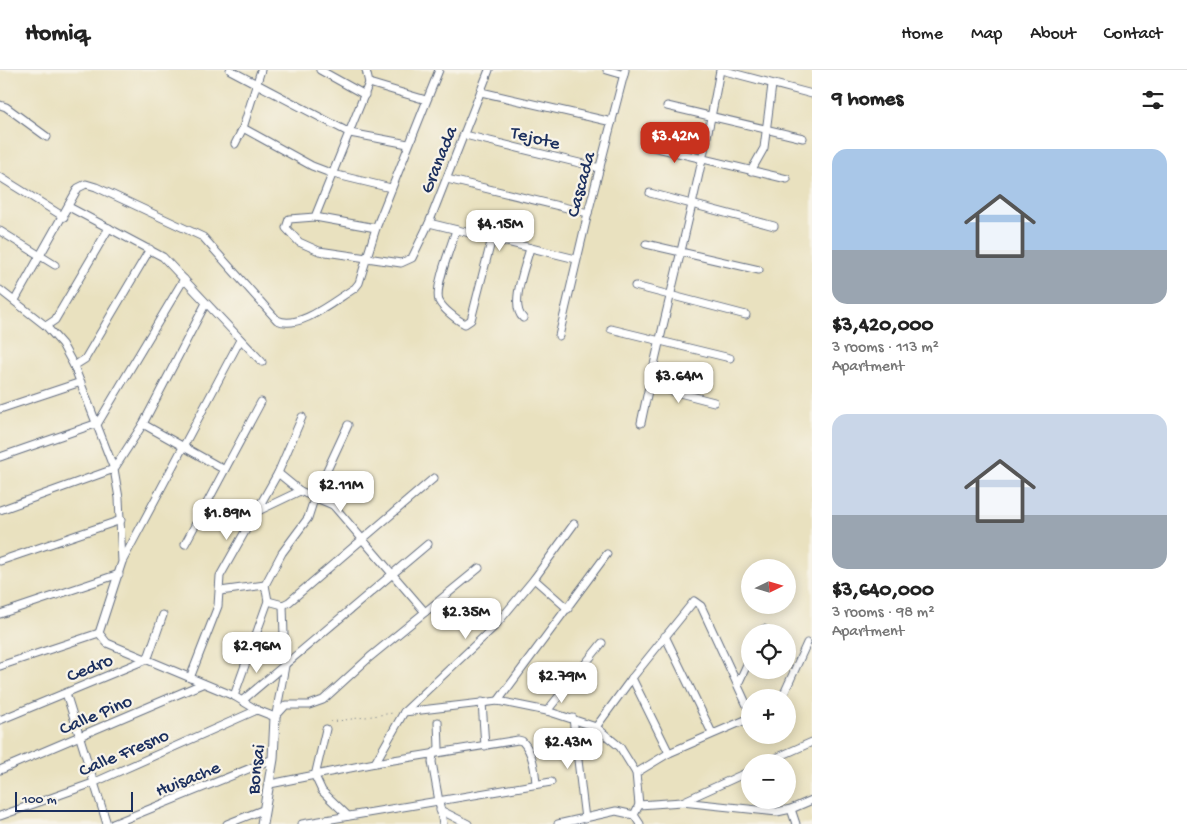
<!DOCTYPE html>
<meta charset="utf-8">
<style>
body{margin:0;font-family:"Gochi Hand",sans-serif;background:#f6f6f6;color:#222;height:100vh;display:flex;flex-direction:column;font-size:19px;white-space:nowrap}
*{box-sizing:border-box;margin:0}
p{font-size:16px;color:#767676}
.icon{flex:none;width:28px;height:28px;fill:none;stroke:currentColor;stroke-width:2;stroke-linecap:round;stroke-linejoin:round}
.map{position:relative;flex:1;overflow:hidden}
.drawer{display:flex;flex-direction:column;background:#fff;width:375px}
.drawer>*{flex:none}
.needle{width:32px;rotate:85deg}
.fabs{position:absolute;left:741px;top:489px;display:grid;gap:10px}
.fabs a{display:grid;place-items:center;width:55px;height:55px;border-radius:50%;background:#fff;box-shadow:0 2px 12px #0003;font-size:25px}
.scale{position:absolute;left:15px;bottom:12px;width:118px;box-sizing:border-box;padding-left:5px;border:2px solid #1b2f5e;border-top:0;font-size:14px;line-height:18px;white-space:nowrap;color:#1b2f5e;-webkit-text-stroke:4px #f7f3e8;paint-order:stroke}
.price{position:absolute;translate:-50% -42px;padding:0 11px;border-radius:10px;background:#fff;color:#222;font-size:16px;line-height:32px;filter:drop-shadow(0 1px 2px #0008)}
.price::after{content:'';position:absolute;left:50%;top:30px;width:15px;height:11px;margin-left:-8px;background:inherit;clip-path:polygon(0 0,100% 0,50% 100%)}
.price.on{background:#c8321e;color:#fff}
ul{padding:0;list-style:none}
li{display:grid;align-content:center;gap:10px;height:265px;padding:0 20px}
li span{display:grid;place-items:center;height:155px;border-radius:15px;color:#555}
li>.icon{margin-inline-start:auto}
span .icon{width:90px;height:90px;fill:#fffc;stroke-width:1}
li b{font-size:21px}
h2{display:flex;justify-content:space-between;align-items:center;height:60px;padding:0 20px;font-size:21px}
header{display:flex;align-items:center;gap:30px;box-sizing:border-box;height:70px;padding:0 25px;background:#fff;border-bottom:1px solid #e0e0e0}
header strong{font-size:24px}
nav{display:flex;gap:28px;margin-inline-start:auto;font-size:18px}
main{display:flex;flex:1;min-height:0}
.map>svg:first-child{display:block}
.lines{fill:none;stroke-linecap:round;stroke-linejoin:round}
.minor-casing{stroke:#636d80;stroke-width:9}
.tertiary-casing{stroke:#636d80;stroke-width:11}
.path{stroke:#636d80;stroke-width:1;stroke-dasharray:1 4;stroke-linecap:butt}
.minor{stroke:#fff;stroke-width:7}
.tertiary{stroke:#fff;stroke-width:9}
.labels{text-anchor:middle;stroke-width:4.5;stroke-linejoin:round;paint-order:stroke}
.street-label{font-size:19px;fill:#1b2f5e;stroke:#f7f3e8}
</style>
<header>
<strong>Homiq</strong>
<nav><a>Home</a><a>Map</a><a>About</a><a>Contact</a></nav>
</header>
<main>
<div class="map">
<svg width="812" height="754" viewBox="0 0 812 754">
<rect width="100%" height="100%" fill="#f7f3e8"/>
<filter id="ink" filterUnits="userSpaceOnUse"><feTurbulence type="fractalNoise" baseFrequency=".02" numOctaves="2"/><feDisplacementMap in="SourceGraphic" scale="10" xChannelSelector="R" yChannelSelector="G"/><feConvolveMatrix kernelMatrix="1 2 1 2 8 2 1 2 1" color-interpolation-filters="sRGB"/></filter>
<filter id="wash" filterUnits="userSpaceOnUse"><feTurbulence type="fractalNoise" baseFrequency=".0096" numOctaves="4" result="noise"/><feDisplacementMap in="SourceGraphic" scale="20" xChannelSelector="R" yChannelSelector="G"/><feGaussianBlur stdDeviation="1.12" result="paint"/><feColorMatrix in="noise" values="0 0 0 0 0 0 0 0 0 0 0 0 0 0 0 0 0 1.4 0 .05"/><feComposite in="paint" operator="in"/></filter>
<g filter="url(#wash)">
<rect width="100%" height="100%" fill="#e9e1bf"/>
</g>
<g filter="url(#ink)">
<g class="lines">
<defs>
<g id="minor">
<path d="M230 0 350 63 408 74"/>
<path d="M320 0 365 25"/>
<path d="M366 0 369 13 426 30"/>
<path d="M607 0 624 5"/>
<path d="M721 0 812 24"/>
<path d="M369 13 315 147 289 149 286 158 299 172 319 181 401 193 412 188 429 153 489 0"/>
<path d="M481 22 612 52"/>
<path d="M0 35 6 37 47 67"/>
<path d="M667 36 803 68"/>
<path d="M243 58 312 96 333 104 391 118"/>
<path d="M465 65 600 98"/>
<path d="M235 74 243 58 261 0"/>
<path d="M653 77 787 109"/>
<path d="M751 101 764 78 772 15"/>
<path d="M0 107 64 147"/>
<path d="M447 109 588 143"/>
<path d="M650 123 774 156"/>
<path d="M69 137 163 187 262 292"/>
<path d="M315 147 376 158"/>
<path d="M429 153 576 189"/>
<path d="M456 160C452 174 434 217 439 231 443 239 457 250 465 254L471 250 492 168"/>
<path d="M0 161 55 195"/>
<path d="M646 174 759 200"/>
<path d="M635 216 746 245"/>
<path d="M0 220 46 256 62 274 74 296 114 399 119 428 122 492 99 563"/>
<path d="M15 230 78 118 86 114 96 117 203 167 277 250C299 261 335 230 355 218L359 213 376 158 439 0"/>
<path d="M523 248C509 235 526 195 530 178"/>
<path d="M46 256 55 250 109 158"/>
<path d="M611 259 730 288"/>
<path d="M559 266 588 143 625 0"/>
<path d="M74 296 85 289 150 179"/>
<path d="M649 315 714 332"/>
<path d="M0 339 81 312"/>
<path d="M641 353C666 235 699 119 720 0"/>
<path d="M143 354 223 399"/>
<path d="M0 387 98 353 184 209"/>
<path d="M278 403 300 421 333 435 356 411"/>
<path d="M333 435 425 542"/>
<path d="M0 440 114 399 143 354 206 233"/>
<path d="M256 442 300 421"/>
<path d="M185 474 261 332"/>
<path d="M123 490 240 270"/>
<path d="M0 491 121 450"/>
<path d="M534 509 568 539"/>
<path d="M220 521 265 515"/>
<path d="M268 531 283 535 289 532 434 408"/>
<path d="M0 544 119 504"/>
<path d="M762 562 764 559"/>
<path d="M99 563 107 573 234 626 257 640 275 647"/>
<path d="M665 566 712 663"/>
<path d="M0 596 99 563"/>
<path d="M190 608 218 536 220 506 278 403 302 347"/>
<path d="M632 608 669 683"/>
<path d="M738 614 750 588"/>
<path d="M66 623 107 754"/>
<path d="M234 626 268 531 265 515 282 483 308 448 315 426 348 355"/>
<path d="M782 628 807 573"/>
<path d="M243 630 428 474"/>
<path d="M498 631 607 484"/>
<path d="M482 632 485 676"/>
<path d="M547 641 602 573"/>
<path d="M404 642 498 631 547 641 596 657 620 677 636 703 639 735 634 745 640 754"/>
<path d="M276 644 285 596 283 535"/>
<path d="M275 647 286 635H309L323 630 370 587 479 498"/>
<path d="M573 648 585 749"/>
<path d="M0 650 145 590 149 585 163 545"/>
<path d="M438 652 439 678 433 684 432 692 443 754"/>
<path d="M596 657 632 608 694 531 701 536 750 642"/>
<path d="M326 659 315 706 322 721 348 746"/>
<path d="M767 692 812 672"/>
<path d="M375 693 404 642 495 556 534 509 574 454"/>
<path d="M0 700 202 614"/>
<path d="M636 703 669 683 750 648"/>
<path d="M270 714 375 693 518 670 522 671C533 682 535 700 536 714"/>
<path d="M682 732 750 701"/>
<path d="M639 735 682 732 777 742 791 739 812 730"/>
<path d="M791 739 796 754"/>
<path d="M440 740 468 754"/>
<path d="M0 746 93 713 257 640"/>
<path d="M113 754 273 689"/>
<path d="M227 754 265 739"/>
<path d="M302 754 551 712"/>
<path d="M558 754 616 741 634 745"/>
</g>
<path id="tertiary" d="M262 754 273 689 275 647"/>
</defs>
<use href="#minor" class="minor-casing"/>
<use href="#tertiary" class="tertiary-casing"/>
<path class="path" d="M331 652 393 643"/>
<use href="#minor" class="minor"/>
<use href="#tertiary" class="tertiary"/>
</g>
</g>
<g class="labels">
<g class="street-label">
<text transform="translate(536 66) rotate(14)" y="7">Tejote</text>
<text transform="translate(437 89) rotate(-68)" y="7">Granada</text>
<text transform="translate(579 114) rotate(-75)" y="7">Cascada</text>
<text transform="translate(89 596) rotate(-22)" y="7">Cedro</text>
<text transform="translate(95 643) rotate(-23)" y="7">Calle Pino</text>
<text transform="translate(123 681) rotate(-23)" y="7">Calle Fresno</text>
<text transform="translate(254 699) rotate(-83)" y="7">Bonsai</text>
<text transform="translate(187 707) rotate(-22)" y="7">Huisache</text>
</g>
</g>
</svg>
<div class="fabs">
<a><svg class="needle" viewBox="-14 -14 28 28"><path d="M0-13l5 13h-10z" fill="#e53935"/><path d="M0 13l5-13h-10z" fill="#767676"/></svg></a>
<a><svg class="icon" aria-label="locate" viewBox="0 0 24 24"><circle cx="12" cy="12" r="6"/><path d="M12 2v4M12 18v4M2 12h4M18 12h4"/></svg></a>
<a>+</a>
<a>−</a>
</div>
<div class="scale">100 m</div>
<b class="price on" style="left:675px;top:94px">$3.42M</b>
<b class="price" style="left:500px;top:182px">$4.15M</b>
<b class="price" style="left:679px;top:334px">$3.64M</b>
<b class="price" style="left:341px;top:443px">$2.11M</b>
<b class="price" style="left:227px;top:471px">$1.89M</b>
<b class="price" style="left:466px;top:570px">$2.35M</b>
<b class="price" style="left:257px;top:604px">$2.96M</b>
<b class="price" style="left:562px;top:634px">$2.79M</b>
<b class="price" style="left:568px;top:700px">$2.43M</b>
</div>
<section class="drawer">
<h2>9 homes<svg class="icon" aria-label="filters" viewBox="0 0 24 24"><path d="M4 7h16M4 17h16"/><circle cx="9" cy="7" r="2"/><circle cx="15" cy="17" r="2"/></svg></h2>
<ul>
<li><span style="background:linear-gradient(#a9c7e8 65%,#9aa5b1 0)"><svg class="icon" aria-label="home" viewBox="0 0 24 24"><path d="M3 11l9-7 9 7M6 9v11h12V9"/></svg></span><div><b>$3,420,000</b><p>3 rooms · 113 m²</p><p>Apartment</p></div></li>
<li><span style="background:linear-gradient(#c9d6e8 65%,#9aa5b1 0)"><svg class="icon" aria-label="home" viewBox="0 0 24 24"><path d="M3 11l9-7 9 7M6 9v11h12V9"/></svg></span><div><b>$3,640,000</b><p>3 rooms · 98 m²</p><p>Apartment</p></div></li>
</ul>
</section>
</main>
